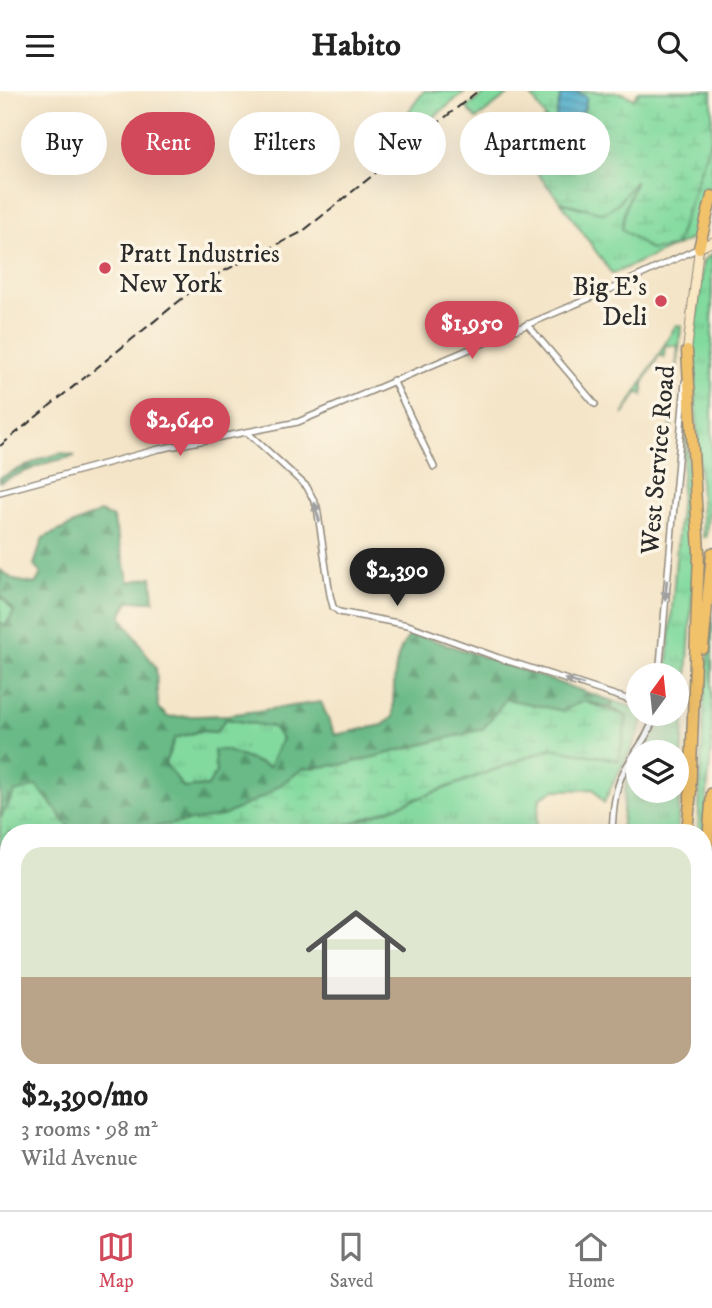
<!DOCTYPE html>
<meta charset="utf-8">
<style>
body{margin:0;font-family:"IM FELL DW Pica",serif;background:#f6f6f6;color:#222;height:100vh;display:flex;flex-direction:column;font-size:26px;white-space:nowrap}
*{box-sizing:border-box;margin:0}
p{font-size:23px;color:#767676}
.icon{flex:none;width:38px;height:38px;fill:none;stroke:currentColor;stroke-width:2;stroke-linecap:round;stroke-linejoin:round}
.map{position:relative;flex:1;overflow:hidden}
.details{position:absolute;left:0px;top:733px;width:712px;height:387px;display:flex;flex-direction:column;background:#fff;border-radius:28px 28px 0 0;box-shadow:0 7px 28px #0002}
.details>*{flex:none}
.top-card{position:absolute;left:21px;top:21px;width:670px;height:63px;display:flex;gap:14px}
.needle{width:46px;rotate:15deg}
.buttons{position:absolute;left:626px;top:572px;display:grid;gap:14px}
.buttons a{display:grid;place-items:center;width:63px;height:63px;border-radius:50%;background:#fff;box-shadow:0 7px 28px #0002;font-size:35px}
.price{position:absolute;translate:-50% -60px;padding:0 16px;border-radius:24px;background:#d1495b;color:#fff;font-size:23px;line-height:46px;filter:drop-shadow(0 2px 4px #0008)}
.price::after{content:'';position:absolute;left:50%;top:42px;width:21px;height:16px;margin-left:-10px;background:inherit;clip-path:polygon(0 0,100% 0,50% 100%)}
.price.active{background:#222;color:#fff}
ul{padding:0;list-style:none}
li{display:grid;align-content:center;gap:14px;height:371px;padding:0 21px}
li span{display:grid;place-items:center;height:217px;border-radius:21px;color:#555}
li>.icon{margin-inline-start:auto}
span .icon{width:126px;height:126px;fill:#fffc;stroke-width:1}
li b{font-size:30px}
.tag{padding:0 24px;border-radius:32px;background:#fff;box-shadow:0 7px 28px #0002;font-size:24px;line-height:63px}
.tag.active{background:#d1495b;color:#fff}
header{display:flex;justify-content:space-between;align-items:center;height:91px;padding:0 21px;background:#fff;font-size:32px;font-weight:700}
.dock{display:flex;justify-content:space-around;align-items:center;height:98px;border-top:2px solid #e0e0e0;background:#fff;font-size:19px;color:#767676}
.dock a{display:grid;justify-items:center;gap:4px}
.dock .active{color:#d1495b}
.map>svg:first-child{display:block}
.grass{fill:url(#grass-tufts);stroke:#568265;stroke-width:2}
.forest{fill:url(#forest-firs);stroke:#4a7258;stroke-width:2;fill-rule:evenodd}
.wetland{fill:url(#wetland-marsh);stroke:#568265;stroke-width:2}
.garden{fill:url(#garden-dots);stroke:#568265;stroke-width:2}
.water{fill:url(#water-rules);stroke:#3c6c7c;stroke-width:2}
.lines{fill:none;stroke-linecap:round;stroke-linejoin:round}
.minor-casing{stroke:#90887a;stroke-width:8}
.secondary-casing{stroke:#90887a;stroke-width:10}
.motorway-casing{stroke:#90887a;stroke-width:13}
.minor{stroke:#fff;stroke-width:5}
.secondary{stroke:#fae7c3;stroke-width:8}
.motorway{stroke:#f2c26a;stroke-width:10}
.rail{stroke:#2b2b2b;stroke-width:2;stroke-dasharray:10 5;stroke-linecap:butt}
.oneway{fill:#a0a0a0}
.poi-dot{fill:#d1495b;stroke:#fcf5e5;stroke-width:2.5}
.labels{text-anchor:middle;stroke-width:7;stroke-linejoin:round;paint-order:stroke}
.poi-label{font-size:26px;fill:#2b2b2b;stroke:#fcf5e5;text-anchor:start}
.street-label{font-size:26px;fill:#2b2b2b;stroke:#fcf5e5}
</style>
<header><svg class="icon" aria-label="menu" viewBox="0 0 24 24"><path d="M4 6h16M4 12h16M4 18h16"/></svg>Habito<svg class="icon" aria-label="search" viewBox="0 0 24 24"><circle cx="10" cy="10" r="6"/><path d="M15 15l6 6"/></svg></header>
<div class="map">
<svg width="712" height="1119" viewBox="0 0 712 1119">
<defs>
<pattern id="grass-tufts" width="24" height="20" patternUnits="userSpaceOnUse" patternTransform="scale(1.75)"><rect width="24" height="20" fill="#82da9f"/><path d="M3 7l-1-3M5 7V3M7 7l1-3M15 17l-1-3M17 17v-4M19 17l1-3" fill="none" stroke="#70bb89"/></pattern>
<pattern id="forest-firs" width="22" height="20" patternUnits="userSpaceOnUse" patternTransform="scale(1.75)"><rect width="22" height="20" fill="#69ba86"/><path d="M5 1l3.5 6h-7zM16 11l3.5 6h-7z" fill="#57976e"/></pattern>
<pattern id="wetland-marsh" width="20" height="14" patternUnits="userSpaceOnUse" patternTransform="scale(1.75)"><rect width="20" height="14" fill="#82da9f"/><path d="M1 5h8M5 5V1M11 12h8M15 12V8" fill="none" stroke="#70bb89"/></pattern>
<pattern id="garden-dots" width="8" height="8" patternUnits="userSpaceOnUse" patternTransform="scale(1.75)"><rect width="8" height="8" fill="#82da9f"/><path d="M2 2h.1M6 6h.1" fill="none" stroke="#70bb89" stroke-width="1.8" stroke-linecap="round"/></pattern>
<pattern id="water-rules" width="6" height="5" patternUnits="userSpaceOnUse" patternTransform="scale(1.75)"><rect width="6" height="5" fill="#4dadcc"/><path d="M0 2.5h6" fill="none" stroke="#408da6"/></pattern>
</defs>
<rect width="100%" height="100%" fill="#fcf5e5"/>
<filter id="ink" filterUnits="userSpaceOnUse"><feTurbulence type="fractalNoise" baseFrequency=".0143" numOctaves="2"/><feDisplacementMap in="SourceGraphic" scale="14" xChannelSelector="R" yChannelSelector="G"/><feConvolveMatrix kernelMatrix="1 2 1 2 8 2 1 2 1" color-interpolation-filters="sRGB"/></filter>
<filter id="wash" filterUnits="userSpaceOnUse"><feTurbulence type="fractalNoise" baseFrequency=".00686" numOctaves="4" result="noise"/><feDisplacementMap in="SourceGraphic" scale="28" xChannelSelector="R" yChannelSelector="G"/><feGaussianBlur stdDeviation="1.57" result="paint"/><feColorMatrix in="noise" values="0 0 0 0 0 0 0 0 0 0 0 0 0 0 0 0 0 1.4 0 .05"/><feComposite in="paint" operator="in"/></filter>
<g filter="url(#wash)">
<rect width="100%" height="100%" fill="#f4e5c8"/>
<g class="grass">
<path d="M424 0H466L405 49 396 37Z"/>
<path d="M488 0H513L476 28 467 17Z"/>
<path d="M712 44V91L699 143 692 148 612 183 561 111 581 117 618 112 636 88 625 118 674 156Z"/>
<path d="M712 163V376L706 446H703L693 261 703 170Z"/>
<path d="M686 337 694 477 677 742H621L627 683 639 668V700H677V662L643 661 663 630 664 623H677V584H667Z"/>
<path d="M0 504 14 520 6 535 0 532Z"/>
<path d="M712 524V651L703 742H698L704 611Z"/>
<path d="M612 610 639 618V623H644C637 656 616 681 604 712L594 698 554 699 540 707 535 742H326L552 657 619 669 627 626 612 617Z"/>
<path d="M226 628 273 636 282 648 269 677 248 669 216 681 208 695 184 698 165 672 175 647 200 640 216 641Z"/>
<path d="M712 796 711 1119H683L684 1111H704V888Z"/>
<path d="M85 1111H143L172 1119 123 1116 113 1119 63 1118Z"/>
<path d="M591 1111H644L643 1119H590Z"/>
</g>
<g class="forest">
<path d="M63 362 75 365 46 372 0 391V387L43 367Z"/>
<path d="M100 421 113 427 129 491 152 486 154 510H129L121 525 156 577 158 617 168 626 228 624 321 611 335 644 383 634 393 626C394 602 391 558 413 542L612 610V617L583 610 563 620 506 608 483 638 347 673 303 678 263 706 223 725 115 742H91L71 738 15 701 0 728V532L6 534 14 520 0 504V479L14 489 35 493 41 483 34 474 43 447ZM226 628 273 636 282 648 269 676 225 659H214L216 681 208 695 184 697 165 672 175 647 200 640 216 641Z"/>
<path d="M9 856V905L5 921 9 924V989L0 986V868Z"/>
</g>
<g class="wetland">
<path d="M528 0H575L561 3 553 40 534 63 575 30 584 18 575 0 622 2 634 8 639 0H712V44L675 156 651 159 622 138 625 118 636 89 618 112 604 122 561 111 518 59 519 50 546 27Z"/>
<path d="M506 608 563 620 583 610 627 625 619 669 551 657 326 742H115L223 725 263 706 303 678 347 673 483 638Z"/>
<path d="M37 695 71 738 91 742H9V844L0 852V728L15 701Z"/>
</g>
<path class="garden" d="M676 234 681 235 671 341 665 339 671 338 678 255 665 254 664 266 659 264 643 292V304L638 301 623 324Z"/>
<g class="water">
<path d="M575 0 587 6 584 18 575 30 584 37 571 77 558 80 534 63 553 40 561 3Z"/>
<path d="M0 1030 9 1037V1111H41V1119H0Z"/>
</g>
</g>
<g filter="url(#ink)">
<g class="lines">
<defs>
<g id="minor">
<path d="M527 233 595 313"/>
<path d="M393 289 434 376"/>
<path d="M248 342 307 396 317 416 330 504 333 516 339 521 408 534 499 567 639 612"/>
<path d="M0 401 159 358 298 331 609 199 699 157"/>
<path d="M659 584 685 291"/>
<path d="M612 742C613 722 614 700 623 682 633 661 649 647 655 623"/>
<path d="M579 1119V1111"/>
</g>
<path id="secondary" d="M687 260 699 157 712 151"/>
<g id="motorway">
<path d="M699 157 712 105"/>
<path d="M687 260 699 461 690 706"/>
<path d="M703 557 712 462"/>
<path d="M687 742 691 699"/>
<path d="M704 796 712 702"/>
<path d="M652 1119 653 1111"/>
<path d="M674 1119 675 1111"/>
</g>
</defs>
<use href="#minor" class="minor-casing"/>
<use href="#secondary" class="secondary-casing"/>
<use href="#motorway" class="motorway-casing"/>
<use href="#minor" class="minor"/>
<use href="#secondary" class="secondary"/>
<use href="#motorway" class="motorway"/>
<g class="rail">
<path d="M0 355 204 190 302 141 478 0"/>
<path d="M0 1010 9 1014"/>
<path d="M231 1111 260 1119"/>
<path d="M317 1111 346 1119"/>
<path d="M420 1111 449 1119"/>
<path d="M338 1112 363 1119"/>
</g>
</g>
<defs><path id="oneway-solid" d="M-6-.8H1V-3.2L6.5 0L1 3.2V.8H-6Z" transform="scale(1.75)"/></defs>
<g class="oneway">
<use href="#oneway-solid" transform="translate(317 421) rotate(-105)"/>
<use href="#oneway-solid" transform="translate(666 499) rotate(95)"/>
<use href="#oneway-solid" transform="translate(574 591) rotate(-162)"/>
</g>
</g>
<g class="poi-dot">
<circle cx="105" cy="177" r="7"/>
<circle cx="661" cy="210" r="7"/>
</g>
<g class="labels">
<g class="poi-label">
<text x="119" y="171">Pratt Industries<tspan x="119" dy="30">New York</tspan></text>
<text x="647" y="204" text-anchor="end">Big E's<tspan x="647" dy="30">Deli</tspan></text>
</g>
<g class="street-label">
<text transform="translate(657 369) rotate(-85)" y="9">West Service Road</text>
</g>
</g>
</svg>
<div class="buttons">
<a><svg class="needle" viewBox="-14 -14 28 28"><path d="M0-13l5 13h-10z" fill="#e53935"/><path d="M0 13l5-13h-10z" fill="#767676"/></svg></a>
<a><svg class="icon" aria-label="layers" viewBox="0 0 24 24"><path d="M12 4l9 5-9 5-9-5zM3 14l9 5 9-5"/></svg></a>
</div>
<b class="price" style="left:472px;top:270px">$1,950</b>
<b class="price" style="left:180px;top:367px">$2,640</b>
<b class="price active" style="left:397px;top:517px">$2,390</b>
<div class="top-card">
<a class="tag">Buy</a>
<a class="tag active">Rent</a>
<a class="tag">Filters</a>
<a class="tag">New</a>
<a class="tag">Apartment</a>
</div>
<section class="details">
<ul>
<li><span style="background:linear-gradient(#dfe7d0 60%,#b9a48a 0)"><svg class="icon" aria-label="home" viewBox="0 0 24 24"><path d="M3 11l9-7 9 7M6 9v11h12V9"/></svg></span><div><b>$2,390/mo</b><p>3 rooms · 98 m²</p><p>Wild Avenue</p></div></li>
</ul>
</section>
</div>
<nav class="dock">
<a class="active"><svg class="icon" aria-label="map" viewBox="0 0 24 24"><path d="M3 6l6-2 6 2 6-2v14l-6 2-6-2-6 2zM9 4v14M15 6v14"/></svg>Map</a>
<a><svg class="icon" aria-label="saved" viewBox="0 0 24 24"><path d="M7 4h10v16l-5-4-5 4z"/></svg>Saved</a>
<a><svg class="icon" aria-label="home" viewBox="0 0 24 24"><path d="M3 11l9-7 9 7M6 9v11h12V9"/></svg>Home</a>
</nav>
